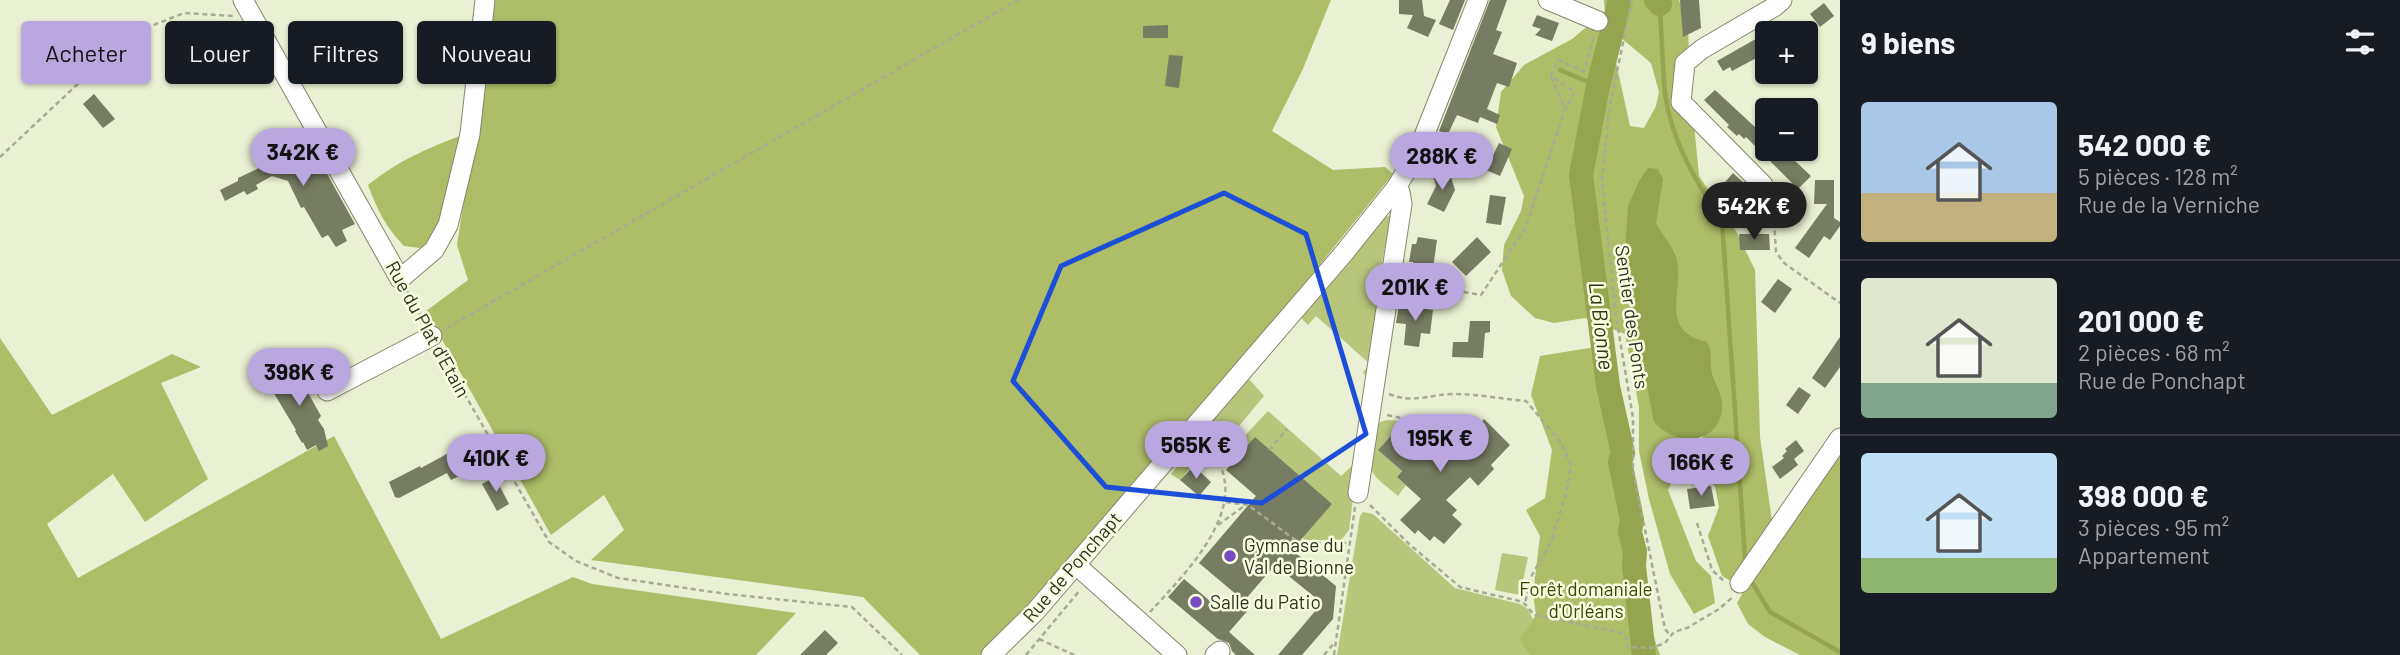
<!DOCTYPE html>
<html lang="fr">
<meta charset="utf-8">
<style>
body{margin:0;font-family:Barlow,sans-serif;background:#20242c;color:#f1f3f6;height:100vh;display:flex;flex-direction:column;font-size:26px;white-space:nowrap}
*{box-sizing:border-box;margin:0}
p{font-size:23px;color:#9ea1a6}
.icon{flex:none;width:38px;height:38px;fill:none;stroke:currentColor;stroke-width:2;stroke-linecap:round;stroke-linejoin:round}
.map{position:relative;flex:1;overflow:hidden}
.panel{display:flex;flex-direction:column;background:#171b24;width:560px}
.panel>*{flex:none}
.top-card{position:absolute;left:21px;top:21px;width:665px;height:63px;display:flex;gap:14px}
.tools{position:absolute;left:1755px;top:21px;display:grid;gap:14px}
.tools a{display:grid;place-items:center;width:63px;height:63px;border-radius:7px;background:#171b24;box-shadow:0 2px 5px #0004;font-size:35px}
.price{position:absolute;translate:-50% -60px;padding:0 16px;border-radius:24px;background:#bba7df;color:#111;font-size:23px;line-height:46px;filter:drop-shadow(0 2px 4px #0008)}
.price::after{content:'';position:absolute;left:50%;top:42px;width:21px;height:16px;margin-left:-10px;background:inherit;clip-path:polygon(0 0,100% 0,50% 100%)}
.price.on{background:#222;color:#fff}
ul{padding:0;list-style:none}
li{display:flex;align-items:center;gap:21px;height:175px;padding:0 21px}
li+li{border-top:2px solid #363941}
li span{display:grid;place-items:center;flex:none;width:196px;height:140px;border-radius:7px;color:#555}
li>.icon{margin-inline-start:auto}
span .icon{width:84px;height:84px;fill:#fffc;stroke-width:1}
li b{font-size:30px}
h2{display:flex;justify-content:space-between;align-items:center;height:84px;padding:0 21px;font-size:30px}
.tag{padding:0 24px;border-radius:7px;background:#171b24;box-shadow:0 2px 5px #0004;font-size:24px;line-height:63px}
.tag.on{background:#bba7df;color:#111}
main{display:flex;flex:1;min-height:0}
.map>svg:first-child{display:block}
.green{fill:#b7c67b}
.forest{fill:#adbd68;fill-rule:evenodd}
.water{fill:#95a44f}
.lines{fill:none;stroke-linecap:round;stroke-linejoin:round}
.stream{stroke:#95a44f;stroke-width:4.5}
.river{stroke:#95a44f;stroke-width:24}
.building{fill:#777d63}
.minor-casing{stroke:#82886d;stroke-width:21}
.path{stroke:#a6ab95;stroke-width:2.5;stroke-dasharray:5 3.5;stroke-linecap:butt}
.minor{stroke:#fff;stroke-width:19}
.marked{fill:none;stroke:#1d4ed8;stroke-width:5;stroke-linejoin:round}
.poi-dot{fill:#794ac2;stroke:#f7fee0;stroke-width:2.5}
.labels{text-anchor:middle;stroke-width:5;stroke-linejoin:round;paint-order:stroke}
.street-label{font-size:19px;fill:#2e3025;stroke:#f7fee0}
.poi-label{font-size:19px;fill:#2e3025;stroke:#f7fee0;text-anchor:start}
.park-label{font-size:19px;fill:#3c4501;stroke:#f7fee0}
.water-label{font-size:21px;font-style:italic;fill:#2e3510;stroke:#f7fee0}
</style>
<main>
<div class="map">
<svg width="1840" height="655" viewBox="0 0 1840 655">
<rect width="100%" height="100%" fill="#e9f0d3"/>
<g class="green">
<path d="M1390 215 1394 217C1387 241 1375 273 1382 297L1368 381 1363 372 1370 364 1316 316 1308 325 1301 318V314L1379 222Z"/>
<path d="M1244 379 1250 380 1264 396 1229 438 1216 428 1212 433 1216 437 1180 480 1171 474 1209 428V424Z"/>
<path d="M1268 411 1341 476 1354 464 1357 467 1349 530 1341 540H1304L1303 537 1331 504 1241 453 1239 442Z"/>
<path d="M1387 420 1404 421 1378 450 1402 471 1397 477 1406 485 1398 496C1375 476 1366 476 1372 444 1374 435 1375 429 1380 422Z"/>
<path d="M1363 512 1373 514 1455 588 1520 604 1528 609 1533 619 1521 638 1526 652 1529 655H1337L1360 516Z"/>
<path d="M1502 553 1528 557 1520 595 1495 590Z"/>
</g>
<g class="forest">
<path d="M495 0H1331L1302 71 1272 131 1333 170 1385 167 1393 174 1231 375 990 655H920L863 597 591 560 624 530 604 495 551 535 426 311 468 280 457 245Z"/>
<path d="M1604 0H1679L1688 26 1690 83 1699 176 1735 229 1755 270 1760 437 1772 521 1840 436V655H1800L1765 637 1748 624 1737 603 1745 589 1722 576 1708 536 1719 507 1715 486 1682 460 1668 490 1696 561 1711 576 1715 603 1694 614 1670 574 1649 499 1639 451V407L1625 334 1585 318 1554 323 1535 318 1511 296 1502 270 1504 245 1521 211 1524 196 1496 127 1501 92 1524 65 1572 39 1605 12ZM1620 37 1651 63 1659 92 1656 106 1644 128 1630 126 1614 53ZM1681 336 1703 431V450L1666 419Z"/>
<path d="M462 135 434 242 420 248 404 246C385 226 378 211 368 185 397 161 428 148 462 135Z"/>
<path d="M0 338 52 415 172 354 201 367 161 383 208 479 145 522 113 474 47 524 78 578 334 436 441 639 573 577 592 584 796 613 756 655H0Z"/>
<path d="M1614 344 1619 487 1638 591 1660 655H1529L1526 652 1520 638 1536 615 1533 594 1540 536 1526 510 1545 498 1552 450 1531 395 1540 356Z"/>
</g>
<path class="water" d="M1648 168 1658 169 1663 179 1656 223C1662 235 1674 247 1677 261 1683 294 1659 331 1707 342 1714 356 1709 360 1712 374 1716 386 1724 397 1722 410 1717 447 1674 445 1654 422L1638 339 1625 250 1628 206 1639 181Z"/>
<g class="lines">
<g class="stream">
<path d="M1659 0C1662 31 1662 62 1665 93 1671 140 1696 182 1722 221L1745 558"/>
<path d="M1560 70 1598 86"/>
<path d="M1753 584 1770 612 1840 652"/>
</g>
<g class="river">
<path d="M1620 0 1598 86 1581 175 1608 386 1623 453 1620 462 1632 520 1630 532 1635 552 1634 566 1644 655"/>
<path d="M1656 0 1660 4"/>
</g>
</g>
<g class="building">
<path d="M1399 0H1422L1424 16 1436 20 1428 37 1407 28 1413 15 1399 14Z"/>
<path d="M1450 0H1465L1453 30 1439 24Z"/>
<path d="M1490 0H1507L1496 30 1502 32 1493 54 1517 63 1509 87 1497 83 1487 109 1500 115 1497 124 1480 117 1478 123 1457 115 1448 134 1439 131Z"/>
<path d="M1680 0H1699L1701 28 1683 37Z"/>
<path d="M1824 3 1834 16 1820 27 1810 14Z"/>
<path d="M1537 15 1559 23 1552 41 1535 35 1541 29 1532 26Z"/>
<path d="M1168 25V38H1143V26Z"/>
<path d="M1768 32V47L1762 50 1764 54 1732 71 1730 67 1723 71 1717 61Z"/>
<path d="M198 44 209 72 193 78 181 50Z"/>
<path d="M1169 55 1183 56 1179 88 1165 86Z"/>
<path d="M1715 90 1768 139V149H1779L1791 159 1792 158 1811 176 1798 189 1746 137 1744 139 1739 134 1737 136 1727 127 1729 125 1704 100Z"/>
<path d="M94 94 115 119 103 128 83 104Z"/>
<path d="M306 136 355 224 342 230 347 241 336 247 328 235 322 238 304 207 301 208 288 181 272 176 256 185 258 189 247 195 244 191 225 201 220 190 238 181V178L280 158 278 152Z"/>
<path d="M1499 143 1512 149 1500 176 1486 170Z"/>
<path d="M1449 171 1455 190 1444 212 1427 204 1436 186 1433 176Z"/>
<path d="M1733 173 1745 184 1730 198 1720 188Z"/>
<path d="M1815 180H1834V218L1840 222V226L1830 240 1824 236 1809 258 1795 248 1827 204H1814Z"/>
<path d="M1490 195 1506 197 1501 225 1486 223Z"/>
<path d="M1739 234H1769L1770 250H1740Z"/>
<path d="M1418 237 1437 240 1433 269 1413 266V262H1409L1412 244H1416Z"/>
<path d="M1477 237 1491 252 1466 276 1452 262Z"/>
<path d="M1778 279 1792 289 1775 313 1761 302Z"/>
<path d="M1399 305 1433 310 1430 334 1421 333 1419 347 1404 345 1406 324 1396 323Z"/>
<path d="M1470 321H1490V332L1485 333 1483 358 1452 357 1453 342H1468Z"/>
<path d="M1840 337V367L1825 388 1812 378Z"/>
<path d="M285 366 298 383 302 382 321 416 318 420 324 429 328 446 319 451 316 445 307 450 303 442 302 443 295 431 296 430 269 385 267 376Z"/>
<path d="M1799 387 1811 395 1798 414 1786 405Z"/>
<path d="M1484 419 1510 445 1491 465 1494 469 1478 486 1470 477 1446 500 1457 510 1452 515 1462 524 1444 544 1434 536 1430 541 1418 530 1415 534 1400 520 1421 499 1397 477 1402 471 1378 450 1404 421 1429 442 1432 439 1450 455Z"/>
<path d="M1255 437 1332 504 1292 550 1336 586 1333 619 1302 655H1278L1322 603 1275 565 1244 601 1199 563 1256 496 1226 470Z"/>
<path d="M1796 440 1804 451 1794 459 1798 465 1780 479 1772 467 1784 458 1782 456 1787 451 1785 449Z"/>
<path d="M456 449 467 472 451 480 447 473 399 498 395 497 389 482 420 466 421 468Z"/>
<path d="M1194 466 1211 482 1199 496 1180 480Z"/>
<path d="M495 477 509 504 497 511 482 484Z"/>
<path d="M1711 486 1715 506 1690 509 1687 489Z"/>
<path d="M1184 579 1223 612 1237 596 1250 608 1229 632 1255 655H1236L1232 651 1229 643 1218 639 1168 597Z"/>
<path d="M825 630 838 643 826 655H800Z"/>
</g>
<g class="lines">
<defs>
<g id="minor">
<path d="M243 0 400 279 434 250 448 225 470 134 485 0"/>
<path d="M1548 0 1598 21"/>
<path d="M1771 206 1763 185 1681 102 1685 63 1702 49 1774 7 1782 0"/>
<path d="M327 391 432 336"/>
<path d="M1358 493 1402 204 1400 192 1396 188"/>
<path d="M1076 565 1177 655"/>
<path d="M1740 583 1840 438"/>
<path d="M991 655 1035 612 1344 253 1396 188 1418 151 1478 0"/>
<path d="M1215 655 1220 651"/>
</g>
</defs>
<use href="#minor" class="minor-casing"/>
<g class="path">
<path d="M1632 0 1610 105 1602 181 1615 310 1633 418V470L1665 629 1670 635"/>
<path d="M1551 77 1565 109"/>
<path d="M0 157 131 34 184 13 234 16"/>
<path d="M1774 222 1776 252 1784 263 1840 303"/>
<path d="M1405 282 1481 295 1526 227 1565 109 1575 92 1551 76 1558 60 1584 71 1594 37"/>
<path d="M407 291 424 322"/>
<path d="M447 328 1018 0"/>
<path d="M439 349 549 542 576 561 618 578 727 594 852 607 902 655"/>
<path d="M1389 394C1413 404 1430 394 1454 394 1478 394 1502 399 1526 401L1559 440 1571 464 1567 490 1551 542 1532 575 1525 603"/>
<path d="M1387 415C1415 420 1435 430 1456 448"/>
<path d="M1269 450 1287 429"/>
<path d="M1226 502 1248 505 1298 542 1339 544 1350 542"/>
<path d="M1370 505 1408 543 1460 587 1519 601 1525 604 1534 615 1623 633 1627 639V647L1652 648 1665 643 1674 632 1687 628 1719 609 1734 596"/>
<path d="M1697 523 1712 570 1725 582"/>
<path d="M1218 525 1244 506"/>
<path d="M1150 612C1181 578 1240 520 1222 470"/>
<path d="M1039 639 1074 655"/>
<path d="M1026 655 1080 590"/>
<path d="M1324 655 1335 642"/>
<path d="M1334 655 1355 507"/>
</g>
<use href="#minor" class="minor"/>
</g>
<path class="marked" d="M1224 193 1306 234 1366 434 1262 503 1106 487 1013 381 1061 266Z"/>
<g class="poi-dot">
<circle cx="1230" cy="556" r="7"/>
<circle cx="1196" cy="602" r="7"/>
</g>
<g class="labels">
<g class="street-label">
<text transform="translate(1632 317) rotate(82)" y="7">Sentier des Ponts</text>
<text transform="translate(428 329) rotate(61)" y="7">Rue du Plat d'Etain</text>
<text transform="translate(1072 567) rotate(-49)" y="7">Rue de Ponchapt</text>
</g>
<g class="poi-label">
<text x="1244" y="552">Gymnase du<tspan x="1244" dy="22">Val de Bionne</tspan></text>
<text x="1210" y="609">Salle du Patio</text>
</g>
<g class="park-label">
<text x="1586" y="596">Forêt domaniale<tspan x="1586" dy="22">d'Orléans</tspan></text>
</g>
<g class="water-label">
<text transform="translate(1601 326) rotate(83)" y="7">La Bionne</text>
</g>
</g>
</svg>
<div class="tools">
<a>+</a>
<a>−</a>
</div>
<b class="price" style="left:303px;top:188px">342K €</b>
<b class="price" style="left:1442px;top:192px">288K €</b>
<b class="price on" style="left:1754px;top:242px">542K €</b>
<b class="price" style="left:1415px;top:323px">201K €</b>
<b class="price" style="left:299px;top:408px">398K €</b>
<b class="price" style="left:1440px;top:474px">195K €</b>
<b class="price" style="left:1196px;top:481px">565K €</b>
<b class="price" style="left:496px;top:494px">410K €</b>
<b class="price" style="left:1701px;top:498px">166K €</b>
<div class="top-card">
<a class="tag on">Acheter</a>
<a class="tag">Louer</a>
<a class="tag">Filtres</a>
<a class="tag">Nouveau</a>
</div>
</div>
<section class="panel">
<h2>9 biens<svg class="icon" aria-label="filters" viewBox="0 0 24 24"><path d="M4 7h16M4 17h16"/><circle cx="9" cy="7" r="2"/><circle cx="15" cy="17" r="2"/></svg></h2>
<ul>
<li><span style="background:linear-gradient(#a9c7e8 65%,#c2b280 0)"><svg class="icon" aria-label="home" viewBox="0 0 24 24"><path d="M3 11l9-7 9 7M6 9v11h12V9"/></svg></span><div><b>542 000 €</b><p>5 pièces · 128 m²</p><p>Rue de la Verniche</p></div></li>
<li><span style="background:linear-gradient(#dfe7d0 75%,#7fa58c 0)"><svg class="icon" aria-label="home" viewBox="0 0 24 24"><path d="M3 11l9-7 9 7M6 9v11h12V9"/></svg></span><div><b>201 000 €</b><p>2 pièces · 68 m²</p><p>Rue de Ponchapt</p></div></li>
<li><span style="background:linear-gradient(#bfe0f5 75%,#8fb573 0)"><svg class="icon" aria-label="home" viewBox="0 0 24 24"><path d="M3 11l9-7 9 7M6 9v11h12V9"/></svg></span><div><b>398 000 €</b><p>3 pièces · 95 m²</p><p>Appartement</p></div></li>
</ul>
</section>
</main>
